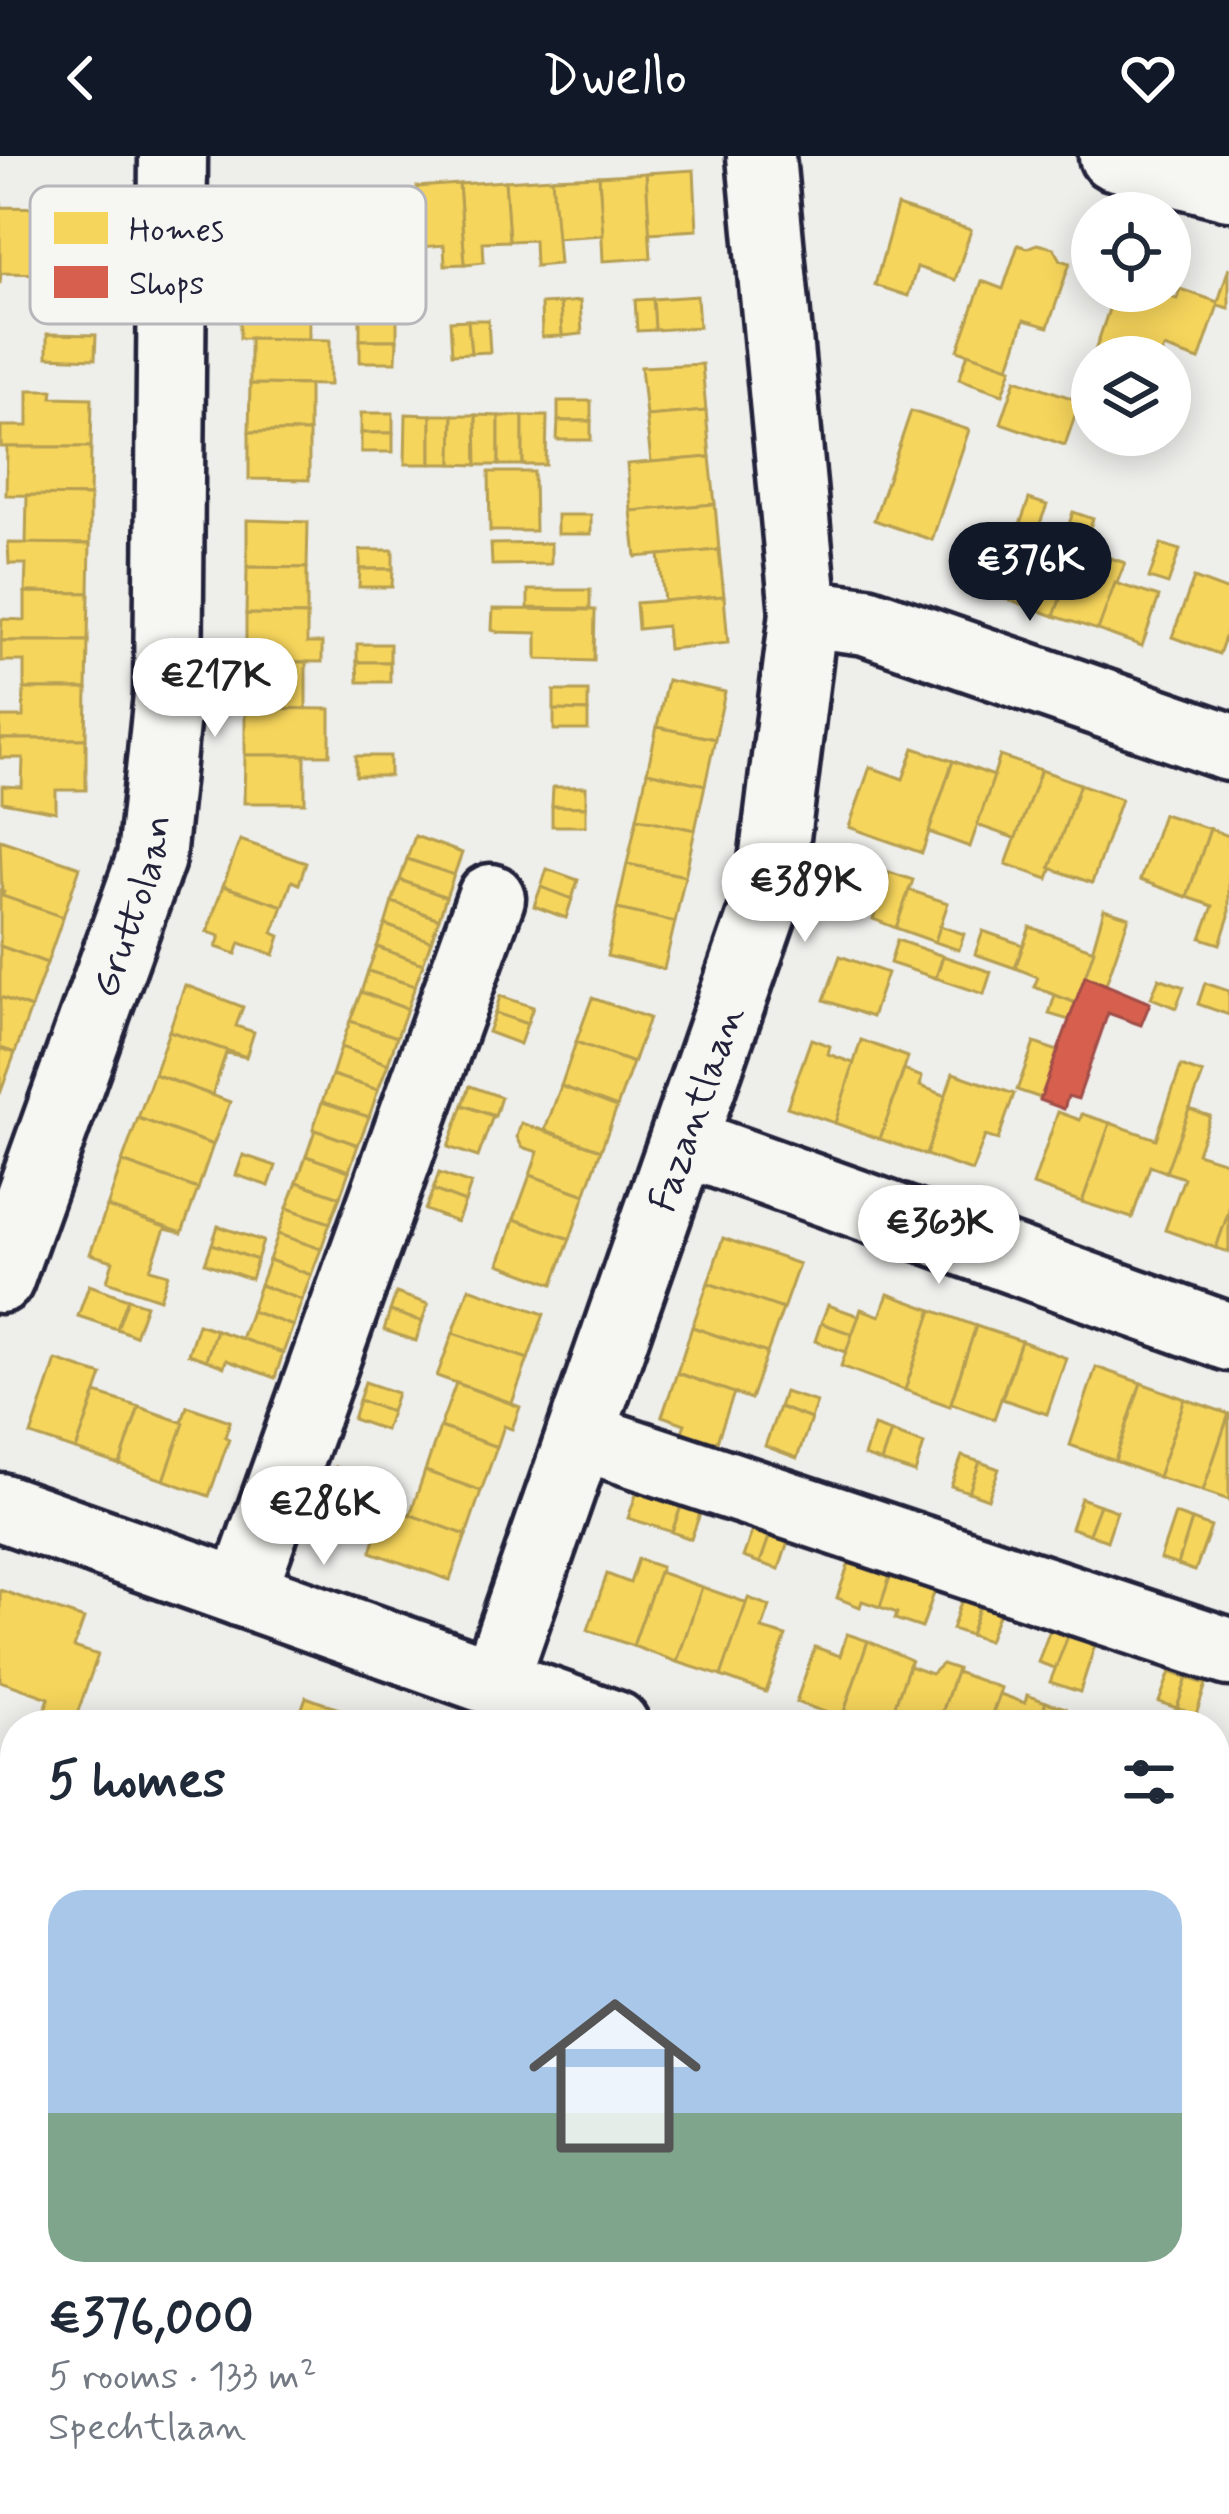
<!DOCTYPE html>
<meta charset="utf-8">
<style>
body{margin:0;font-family:Mynerve,sans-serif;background:#f6f6f7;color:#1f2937;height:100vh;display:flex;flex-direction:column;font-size:45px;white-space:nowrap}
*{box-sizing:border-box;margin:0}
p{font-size:39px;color:#747a83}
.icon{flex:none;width:66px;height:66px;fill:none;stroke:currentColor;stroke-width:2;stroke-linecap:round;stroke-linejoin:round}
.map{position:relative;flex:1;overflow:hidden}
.side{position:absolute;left:0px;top:1554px;width:1230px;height:804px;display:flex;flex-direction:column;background:#fff;border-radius:48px 48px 0 0;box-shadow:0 6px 30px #0003}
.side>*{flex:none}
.buttons{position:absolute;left:1071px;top:36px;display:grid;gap:24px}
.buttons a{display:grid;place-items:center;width:120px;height:120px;border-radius:50%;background:#fff;box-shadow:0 6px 30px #0003;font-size:60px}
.price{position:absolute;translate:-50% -102px;padding:0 27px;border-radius:42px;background:#fff;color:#222;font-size:39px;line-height:78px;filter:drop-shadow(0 3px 6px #0008)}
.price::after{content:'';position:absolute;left:50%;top:72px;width:36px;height:27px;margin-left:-18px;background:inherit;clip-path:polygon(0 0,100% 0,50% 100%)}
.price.on{background:#111827;color:#fff}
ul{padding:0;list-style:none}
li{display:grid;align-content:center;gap:24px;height:636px;padding:0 48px}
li+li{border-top:3px solid #e0e1e3}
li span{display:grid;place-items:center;height:372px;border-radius:36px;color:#555}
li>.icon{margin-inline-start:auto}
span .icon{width:216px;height:216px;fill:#fffc;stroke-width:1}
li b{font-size:51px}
h2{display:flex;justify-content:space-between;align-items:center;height:144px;padding:0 48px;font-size:51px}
header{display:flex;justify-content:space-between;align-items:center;height:156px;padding:0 48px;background:#111827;color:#fff;font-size:54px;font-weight:600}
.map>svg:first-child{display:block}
.homes{fill:#f6d55c;stroke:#b69f52;stroke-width:3}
.shops{fill:#d6604d;stroke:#a04d48;stroke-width:3}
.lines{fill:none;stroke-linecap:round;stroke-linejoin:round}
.minor-casing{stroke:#22223b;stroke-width:75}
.minor{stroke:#f6f6f2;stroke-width:66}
.labels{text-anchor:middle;stroke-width:12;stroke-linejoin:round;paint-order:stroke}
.street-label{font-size:39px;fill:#22223b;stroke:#f6f6f2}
.key{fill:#f6f6f2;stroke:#b6b6bb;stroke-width:3}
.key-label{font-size:33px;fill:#22223b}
</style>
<header><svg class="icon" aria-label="back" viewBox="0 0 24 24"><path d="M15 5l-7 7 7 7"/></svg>Dwello<svg class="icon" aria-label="heart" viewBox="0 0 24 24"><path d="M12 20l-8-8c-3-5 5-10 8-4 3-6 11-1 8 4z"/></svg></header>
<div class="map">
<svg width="1229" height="2358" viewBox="0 0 1229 2358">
<rect width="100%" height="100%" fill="#eeeeeb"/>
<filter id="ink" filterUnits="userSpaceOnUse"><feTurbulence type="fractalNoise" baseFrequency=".00833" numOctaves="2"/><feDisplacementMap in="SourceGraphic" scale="24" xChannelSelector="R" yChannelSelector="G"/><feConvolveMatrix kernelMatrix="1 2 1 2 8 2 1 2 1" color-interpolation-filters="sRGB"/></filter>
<g filter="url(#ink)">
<g class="homes">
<path d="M694 14 697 74 649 77 646 17Z"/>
<path d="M646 17 651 102 603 105 599 20Z"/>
<path d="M599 20 603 79 555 82 552 22Z"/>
<path d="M552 22 559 108 535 110 534 84 509 85 505 25Z"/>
<path d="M505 25 509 85 483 86 484 106 465 108 459 28Z"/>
<path d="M459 28 465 108 445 109 444 89 420 91 422 122 401 124 392 51 418 49 417 31Z"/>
<path d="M0 43 2 51 48 52 47 118 1 117 0 128Z"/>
<path d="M897 50 971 74 955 124 917 111 908 140 875 129Z"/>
<path d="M1037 88 1054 92 1061 104 1070 107 1048 171 1024 164 1009 211 958 194 982 125 1003 133 1018 89 1027 92Z"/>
<path d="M1229 111V152L1218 149 1199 204 1164 192 1161 201 1133 195 1131 201H1093L1115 135H1153L1177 143 1180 133 1218 146Z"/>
<path d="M250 135 309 137V183L240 182V138Z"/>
<rect x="360" y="138" width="37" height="46"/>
<path d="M697 140 699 171 655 174 653 143Z"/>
<path d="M653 143 655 174 637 175 635 144Z"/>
<path d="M580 145 582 178 562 180 560 147Z"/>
<path d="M560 147 562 180 542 181 541 148Z"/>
<path d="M468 164 471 197 452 198 450 165Z"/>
<path d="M468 164H488L490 196 471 197Z"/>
<path d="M47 178 96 179 95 203 47 201Z"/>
<path d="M250 182 330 184V229L250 228Z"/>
<path d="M360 184H397L396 206H360Z"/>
<path d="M968 197 1012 212 1003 238 959 223Z"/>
<path d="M702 208 706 255 646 260 641 211Z"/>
<path d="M1016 223 1080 245 1065 289 1001 267Z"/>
<path d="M250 228 309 229V276H249Z"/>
<path d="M28 234H53L52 241 92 242 91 291H1V270H28Z"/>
<rect x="558" y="245" width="33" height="20"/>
<path d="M706 255 710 301 651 306 646 260Z"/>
<path d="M911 255 969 274 932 384 874 364Z"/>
<rect x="361" y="257" width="32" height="20"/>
<path d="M406 258 431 259V308H405Z"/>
<path d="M431 259H453L452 308H431Z"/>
<path d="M453 259H476L477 309 452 308Z"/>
<path d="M476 259 499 260V309H477Z"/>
<rect x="499" y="260" width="24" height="49"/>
<path d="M523 260H547L546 309H523Z"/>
<path d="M558 265H591V284H557Z"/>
<path d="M249 276H309V324L249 323Z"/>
<rect x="361" y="277" width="32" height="19"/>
<path d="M7 291H91L90 340 6 339Z"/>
<path d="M710 301 715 348 631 355 627 308Z"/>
<path d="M489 316H534L535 375H490Z"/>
<path d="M27 339 90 340V388H26Z"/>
<path d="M1029 343 1047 349 1011 444 966 428 983 381 1012 391Z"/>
<path d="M715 348 719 394 636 401 631 355Z"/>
<path d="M1073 356 1093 363 1082 393 1079 391 1078 395 1062 390Z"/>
<rect x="557" y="359" width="34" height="19"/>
<path d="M247 364 308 366 307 412 247 411Z"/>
<path d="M8 387 90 388 89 437 25 436 26 408H9Z"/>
<path d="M551 387V408L492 409 491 388Z"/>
<path d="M1161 388 1180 394 1168 428 1149 422Z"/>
<path d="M1079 391 1125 407 1098 474 1054 460Z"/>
<rect x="360" y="394" width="33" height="19"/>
<path d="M719 394 724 440 664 445 659 399Z"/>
<path d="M1029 396 1071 412 1054 460 1011 444Z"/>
<path d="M247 411 307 412V459L246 458Z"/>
<path d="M360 413H393L392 431H359Z"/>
<path d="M1194 422 1229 435V470L1219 498 1172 481Z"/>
<path d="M1115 427 1159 441 1142 490 1098 474Z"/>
<path d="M528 434H590V453L528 452Z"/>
<path d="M25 436 89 437 88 485H1L2 463 25 464Z"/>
<path d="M724 440 728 487 668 493 666 470 638 473 636 447Z"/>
<path d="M493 453 595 454 594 505 537 503V477L498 476 492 473Z"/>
<path d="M246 458 307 459V487H322V506L246 505Z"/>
<path d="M1 485H88L87 533H24V505H1Z"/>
<rect x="357" y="488" width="33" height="18"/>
<path d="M246 505 306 506V553L245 552Z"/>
<path d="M357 506H390V526H358Z"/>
<path d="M667 524 725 536 715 583 657 571Z"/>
<path d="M24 533H87L86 583H0V561H23Z"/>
<path d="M554 535H588V555L554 554Z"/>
<path d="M245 552 330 553V599H245Z"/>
<path d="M554 554 588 555V574H554Z"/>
<path d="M657 571 715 583 705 629 647 616Z"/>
<path d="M0 583H86V634H56V656L2 646V630L22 631 23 602H0Z"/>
<path d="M914 592 953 605 922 697 849 671 870 611 903 623Z"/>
<path d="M245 599H305V647H244Z"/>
<rect x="356" y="600" width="34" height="20"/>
<path d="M1000 600 1041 614 1017 683 977 669Z"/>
<path d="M953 605 994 620 970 691 929 676Z"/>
<path d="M1041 614 1080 628 1048 723 1006 708Z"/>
<path d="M647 616 705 629 695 674 637 662Z"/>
<path d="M1080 628 1121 643 1092 727 1050 712Z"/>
<path d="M553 631H586V651L552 650Z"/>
<path d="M552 650 586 651V670H552Z"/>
<path d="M1163 658 1210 673 1187 741 1140 724Z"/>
<path d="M637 662 695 674 685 720 627 708Z"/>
<path d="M1210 673 1229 680V760L1220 788 1201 782 1213 750 1187 741Z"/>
<path d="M415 680 462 697 454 719 407 703Z"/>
<path d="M0 684 80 711 63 761 2 740Z"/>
<path d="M240 684 306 707 299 728 292 725 283 750 223 730Z"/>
<path d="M407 703 454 719 446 741 400 724Z"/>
<path d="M627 708 685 720 675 766 617 753Z"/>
<path d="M547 713 578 724 572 743 541 731Z"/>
<path d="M889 716 913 724 896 772 873 763Z"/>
<path d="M400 724 446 741 439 763 392 746Z"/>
<path d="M223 730 283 750 273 777 280 780 274 799 240 787 236 798 216 791 220 780 207 776Z"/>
<path d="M541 731 572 743 566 762 534 750Z"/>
<path d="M0 734 4 736 2 740 63 761 47 807 0 790Z"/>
<path d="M909 734 948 747 935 786 896 772Z"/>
<path d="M392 746 439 763 431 785 385 769Z"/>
<path d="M617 753 675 766 664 813 607 800Z"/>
<path d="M1104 753 1129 761 1106 828 1085 820Z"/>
<path d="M385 769 431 785 423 808 377 791Z"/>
<path d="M940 770 964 778 959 794 935 786Z"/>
<path d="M1030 771 1094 794 1076 847 1034 831 1038 821 1015 812Z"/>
<path d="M983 775 1023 789 1015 812 975 798Z"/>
<path d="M897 784 943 800 936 822 890 807Z"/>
<path d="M0 790 47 807 31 852 0 841Z"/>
<path d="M377 791 423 808 415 830 368 815Z"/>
<path d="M840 800 887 817 872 861 824 844Z"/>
<path d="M943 800 991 816 984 838 936 822Z"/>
<path d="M368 815 415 830 407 853 361 836Z"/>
<path d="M1159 822 1184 831 1176 852 1151 842Z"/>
<path d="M1205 827 1229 835V859L1198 848Z"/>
<path d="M185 829 243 851 236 870 254 876 246 901 169 875Z"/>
<path d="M361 836 407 853 397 881 350 865Z"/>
<path d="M1055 839 1076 847 1069 864 1049 858Z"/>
<path d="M500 840 533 851 527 868 495 857Z"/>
<path d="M0 841 31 852 15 897 0 892Z"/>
<path d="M592 842 649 862 633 907 576 886Z"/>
<path d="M495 857 527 868 520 888 488 876Z"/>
<path d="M350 865 397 881 388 908 341 891Z"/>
<path d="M169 875 246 901 226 897 212 939 154 918Z"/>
<path d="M811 883 830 890 828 898 856 908 835 967 787 951Z"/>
<path d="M861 884 908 901 880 983 835 967Z"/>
<path d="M576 886 633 907 617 951 561 930Z"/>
<path d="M1034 887 1058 895 1041 942 1017 934Z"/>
<path d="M341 891 388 908 378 934 332 919Z"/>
<path d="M0 892 15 897 0 938Z"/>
<path d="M1181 910 1203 918 1166 1016 1150 1010 1132 1062 1082 1046 1110 967 1156 983Z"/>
<path d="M904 914 922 921 920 930 947 940 926 999 880 983Z"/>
<path d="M953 917 1014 938 998 984 985 980 972 1015 926 999Z"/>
<path d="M154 918 230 946 213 989 138 962Z"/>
<path d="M332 919 378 934 369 961 322 946Z"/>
<path d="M470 930 501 941 495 960 463 949Z"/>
<path d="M561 930 617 951 601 994 545 974Z"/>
<path d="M322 946 369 961 358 989 313 973Z"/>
<path d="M463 949 493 960 478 1001 448 991Z"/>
<path d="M1189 953 1210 960 1197 997 1229 1007V1055L1216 1092 1165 1074 1184 1022 1166 1016Z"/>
<path d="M1058 956 1080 964 1082 958 1110 967 1082 1046 1033 1029Z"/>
<path d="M138 962 213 989 198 1033 122 1006Z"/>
<path d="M521 967 601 994 585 1039 530 1019 538 996 522 991 517 981Z"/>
<path d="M315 974 358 989 349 1015 306 1000Z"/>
<path d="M243 999 276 1010 269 1030 236 1019Z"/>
<path d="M306 1000 349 1015 340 1041 297 1026Z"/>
<path d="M122 1006 198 1033 182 1077 107 1051Z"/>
<path d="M439 1017 471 1028 465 1046 433 1034Z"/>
<path d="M530 1019 585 1039 570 1083 514 1063Z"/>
<path d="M297 1026 340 1041 330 1067 287 1052Z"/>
<path d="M433 1034 465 1046 457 1066 425 1054Z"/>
<path d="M107 1051 182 1077 165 1073 150 1113 168 1118 160 1143 107 1125 113 1105 90 1098Z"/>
<path d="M287 1052 330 1067 321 1093 278 1078Z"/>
<path d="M1229 1055V1096L1216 1092Z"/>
<path d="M514 1063 570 1083 553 1128 499 1108Z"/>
<path d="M218 1070 263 1085 257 1104 212 1088Z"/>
<path d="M278 1078 321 1093 311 1119 269 1104Z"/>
<path d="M723 1082 799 1108 783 1153 708 1127Z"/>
<path d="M212 1088 257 1104 251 1123 205 1107Z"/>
<path d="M269 1104 311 1119 302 1144 260 1129Z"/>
<path d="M708 1127 783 1153 767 1197 692 1171Z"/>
<path d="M89 1129 128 1143 117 1173 78 1160Z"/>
<path d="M260 1129 302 1144 293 1170 251 1155Z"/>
<path d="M469 1132 544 1158 528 1203 453 1177Z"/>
<path d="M396 1137 428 1148 422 1166 390 1155Z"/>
<path d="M888 1138 932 1154 905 1234 841 1210 861 1153 880 1160Z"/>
<path d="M128 1143 146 1149 135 1180 117 1173Z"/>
<path d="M828 1149 859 1160 852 1178 821 1167Z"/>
<path d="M932 1154 976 1170 950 1250 905 1234Z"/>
<path d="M251 1155 293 1170 283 1197 241 1183Z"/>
<path d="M390 1155 422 1166 416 1185 384 1174Z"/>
<path d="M821 1167 852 1178 846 1196 815 1185Z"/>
<path d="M198 1168 216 1174 206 1204 188 1198Z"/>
<path d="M976 1170 1021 1185 994 1263 951 1247Z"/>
<path d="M692 1171 767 1197 751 1243 677 1217Z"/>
<path d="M216 1174 283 1197 275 1222 226 1204 224 1211 206 1204Z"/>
<path d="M453 1177 528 1203 512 1247 437 1220Z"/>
<path d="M1021 1185 1066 1202 1047 1258 1002 1243Z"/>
<path d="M56 1204 102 1219 76 1294 31 1279Z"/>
<path d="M1096 1211 1141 1227 1115 1305 1070 1289Z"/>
<path d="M677 1217 734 1237 711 1302 677 1289 685 1268 662 1260Z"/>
<path d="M365 1226 397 1237 391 1256 359 1244Z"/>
<path d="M456 1227 520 1251 512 1273 504 1270 497 1291 440 1271Z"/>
<path d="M1141 1227 1185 1243 1158 1321 1115 1305Z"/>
<path d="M784 1236 817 1246 811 1263 779 1251Z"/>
<path d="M96 1237 139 1251 120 1309 76 1294Z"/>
<path d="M1185 1243 1229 1258 1203 1335 1158 1321Z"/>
<path d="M359 1244 391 1256 385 1274 353 1263Z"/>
<path d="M187 1250 230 1265 225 1281 229 1283 209 1340 164 1324Z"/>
<path d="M139 1251 184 1267 164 1324 120 1309Z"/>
<path d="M779 1251 811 1263 797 1302 765 1290Z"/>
<path d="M1229 1258V1344L1203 1335Z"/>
<path d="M874 1270 891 1276 881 1306 864 1300Z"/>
<path d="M440 1271 497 1291 481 1335 425 1315Z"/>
<path d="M891 1276 924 1288 915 1317 881 1306Z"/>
<path d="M962 1300 980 1306 969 1336 951 1330Z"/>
<path d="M980 1306 999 1313 988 1343 969 1336Z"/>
<path d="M335 1311 368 1322 361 1341 329 1329Z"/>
<path d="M425 1315 481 1335 466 1379 410 1359Z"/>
<path d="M329 1329 466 1379 450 1424 371 1396 378 1371 323 1348Z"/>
<path d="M639 1330 683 1345 672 1376 628 1362Z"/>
<path d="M1081 1342 1100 1349 1089 1378 1071 1372Z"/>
<path d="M683 1345 702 1352 691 1383 672 1376Z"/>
<path d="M1100 1349 1117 1355 1107 1385 1089 1378Z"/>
<path d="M1175 1358 1192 1364 1178 1409 1160 1403Z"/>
<path d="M1192 1364 1211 1371 1195 1415 1178 1409Z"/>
<path d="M754 1370 771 1376 760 1407 743 1401Z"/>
<path d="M771 1376 789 1383 779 1413 760 1407Z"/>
<path d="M638 1403 661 1411 633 1490 588 1474 607 1418 630 1427Z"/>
<path d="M850 1404 891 1418 880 1451 862 1445 860 1451 837 1442Z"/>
<path d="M659 1416 702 1431 677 1506 633 1490Z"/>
<path d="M891 1418 935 1434 922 1472 895 1463 897 1457 880 1451Z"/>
<path d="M702 1431 747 1447 721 1520 677 1506Z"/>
<path d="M0 1434 84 1463 74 1491 98 1499 73 1569H40L49 1542 0 1525Z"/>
<path d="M748 1442 770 1450 762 1473 786 1480 766 1536 721 1520Z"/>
<path d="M962 1443 980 1449 970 1479 952 1473Z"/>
<path d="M980 1449 999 1456 988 1485 970 1479Z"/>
<path d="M1050 1474 1068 1480 1057 1513 1038 1506Z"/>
<path d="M847 1478 868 1485 842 1562 796 1546 815 1491 840 1500Z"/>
<path d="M1068 1480 1095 1489 1080 1536 1050 1526Z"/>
<path d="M868 1485 911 1504 888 1569H861L842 1562Z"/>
<path d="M942 1508 957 1513 938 1569H888L909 1510 931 1518Z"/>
<path d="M956 1516 1001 1532 988 1569H938Z"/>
<path d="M1170 1516 1187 1522 1177 1552 1159 1546Z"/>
<path d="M1187 1522 1206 1528 1196 1559 1177 1552Z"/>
<path d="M1000 1538 1025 1547 1027 1539 1046 1546 1038 1569H988Z"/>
<path d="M306 1541 361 1561 358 1569H296Z"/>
<path d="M1046 1546 1066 1552 1064 1559 1087 1569H1038Z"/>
<path d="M1229 1627V1691L1227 1696 1215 1691V1629L1227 1633Z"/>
<path d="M1215 1861 1229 1865V1984L1219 1980 1227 1956 1215 1952Z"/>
<path d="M15 1863V1904L0 1891V1880Z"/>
<path d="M0 1891 15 1904V1936L0 1953Z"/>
<path d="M15 1936V1968L0 1954Z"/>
<path d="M1222 2186 1229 2192V2233L1219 2243 1215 2240V2194Z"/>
<path d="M1215 2328 1229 2341V2358H1215L1200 2343H1215Z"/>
<path d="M58 2343H89L106 2358H73Z"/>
<path d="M89 2343H152L167 2356 106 2358Z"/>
<path d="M283 2343H340L327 2358H277L272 2354Z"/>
<path d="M340 2343H367L379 2358H327Z"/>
<path d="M595 2343H606L622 2358H581Z"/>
<path d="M606 2343H664L650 2358H622Z"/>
<path d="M664 2343H677L694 2358H650Z"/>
<path d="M834 2343H893L880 2358H847Z"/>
<path d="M893 2343H933L943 2352 937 2358H880Z"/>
<path d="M997 2343H1047L1063 2358H999L990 2350Z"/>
<path d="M1047 2343H1109L1119 2352 1113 2358H1095L1085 2349 1076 2358H1063Z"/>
</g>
<path class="shops" d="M1085 820 1150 847 1141 869 1108 857 1078 943 1068 940 1064 953 1040 944Z"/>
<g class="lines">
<defs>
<g id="minor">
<path d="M1113 0 1229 30"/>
<path d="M804 457 866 465 1229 591"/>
<path d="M684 986 1229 1181"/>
<path id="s1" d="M0 1123 151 702 168 539 173 0"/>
<path d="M581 1280 1229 1496"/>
<path d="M0 1351 615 1569"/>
<path d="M242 1437 491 742"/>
<path id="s2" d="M494 1527 769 738 804 457 761 0"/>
<path d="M1215 1775 1229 1780"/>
<path d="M0 2031 15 2044"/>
<path d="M0 2257 15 2242"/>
<path d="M1215 2289 1229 2274"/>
<path d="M460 2343 477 2358"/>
<path d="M734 2343 751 2358"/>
<path d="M1151 2358 1165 2343"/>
</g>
</defs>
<use href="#minor" class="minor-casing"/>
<use href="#minor" class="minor"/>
</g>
</g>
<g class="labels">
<g class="street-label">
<text dy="14" stroke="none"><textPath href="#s1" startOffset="396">Gruttolaan</textPath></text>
<text dy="14" stroke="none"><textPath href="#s2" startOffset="609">Fazantlaan</textPath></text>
</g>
</g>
<rect x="30" y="30" width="396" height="138" rx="18" class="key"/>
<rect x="54" y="56" width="54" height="32" fill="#f6d55c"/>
<rect x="54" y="110" width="54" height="32" fill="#d6604d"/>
<g class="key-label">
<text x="129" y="84">Homes</text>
<text x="129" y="138">Shops</text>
</g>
</svg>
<div class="buttons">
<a><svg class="icon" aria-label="locate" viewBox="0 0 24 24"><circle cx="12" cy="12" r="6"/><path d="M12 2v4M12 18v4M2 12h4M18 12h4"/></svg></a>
<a><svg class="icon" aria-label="layers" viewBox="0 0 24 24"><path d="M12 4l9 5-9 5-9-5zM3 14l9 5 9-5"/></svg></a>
</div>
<b class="price on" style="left:1030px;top:468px">€376K</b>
<b class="price" style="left:215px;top:584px">€217K</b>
<b class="price" style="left:805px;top:789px">€389K</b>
<b class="price" style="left:939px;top:1131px">€363K</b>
<b class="price" style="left:324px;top:1412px">€286K</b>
<section class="side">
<h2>5 homes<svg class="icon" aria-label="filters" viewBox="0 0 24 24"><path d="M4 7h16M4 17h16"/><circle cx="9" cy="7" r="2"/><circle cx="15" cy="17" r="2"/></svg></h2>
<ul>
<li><span style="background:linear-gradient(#a9c7e8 60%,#7fa58c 0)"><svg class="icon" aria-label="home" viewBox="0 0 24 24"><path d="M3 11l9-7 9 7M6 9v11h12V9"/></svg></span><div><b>€376,000</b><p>5 rooms · 133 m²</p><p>Spechtlaan</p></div></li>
</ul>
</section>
</div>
